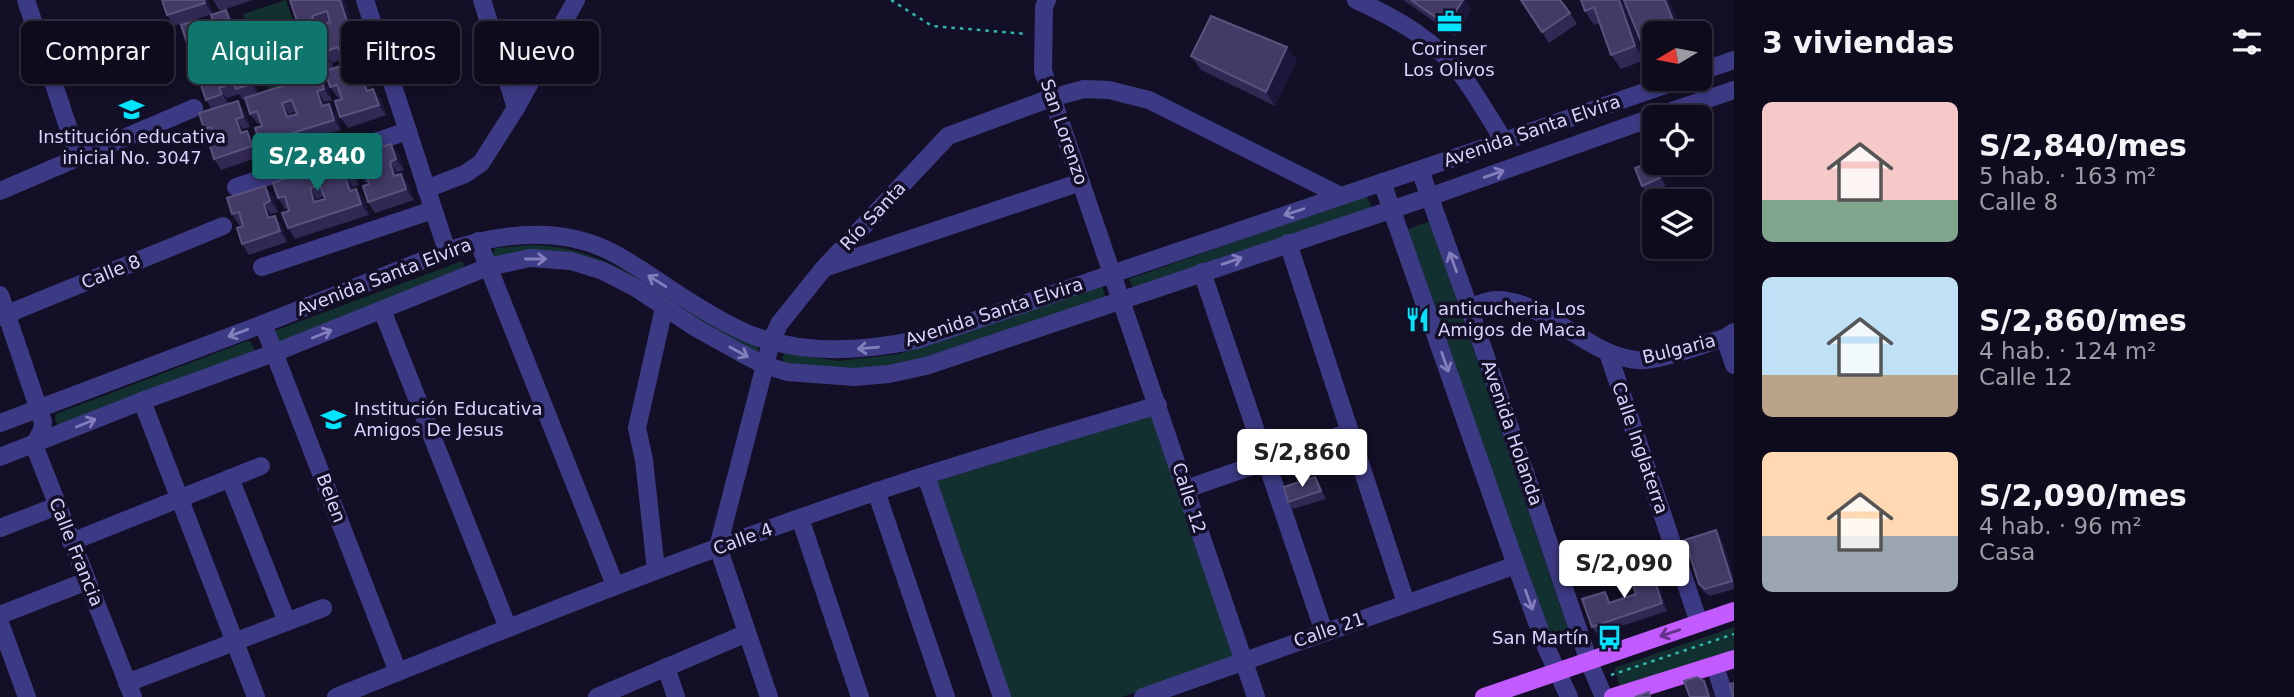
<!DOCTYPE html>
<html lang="es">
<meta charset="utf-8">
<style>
body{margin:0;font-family:"DejaVu Sans",sans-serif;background:#171425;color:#f1f3f6;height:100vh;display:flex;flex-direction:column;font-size:26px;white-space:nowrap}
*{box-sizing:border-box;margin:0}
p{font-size:23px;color:#9b9ba3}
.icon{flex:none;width:38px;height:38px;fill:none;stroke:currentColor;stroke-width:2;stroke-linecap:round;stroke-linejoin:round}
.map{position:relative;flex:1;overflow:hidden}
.side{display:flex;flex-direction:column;background:#0e0b1c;width:560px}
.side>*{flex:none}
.banner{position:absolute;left:21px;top:21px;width:665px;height:63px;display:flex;gap:14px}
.needle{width:46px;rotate:260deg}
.tools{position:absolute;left:1642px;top:21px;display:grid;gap:14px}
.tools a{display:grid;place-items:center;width:70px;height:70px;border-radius:10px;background:#0e0b1c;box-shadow:0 4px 10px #0003,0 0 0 2px #2e2b3b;font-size:35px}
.price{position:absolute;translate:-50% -60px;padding:0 16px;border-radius:7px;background:#fff;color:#222;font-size:23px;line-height:46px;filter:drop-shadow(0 2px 4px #0008)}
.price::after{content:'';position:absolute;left:50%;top:42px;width:21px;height:16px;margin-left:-10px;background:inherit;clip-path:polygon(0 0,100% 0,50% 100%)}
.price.active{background:#0f766e;color:#fff}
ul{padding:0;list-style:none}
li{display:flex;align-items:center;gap:21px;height:175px;padding:0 28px}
li span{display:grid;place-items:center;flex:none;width:196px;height:140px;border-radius:10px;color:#555}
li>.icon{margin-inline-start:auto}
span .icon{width:84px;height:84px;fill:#fffc;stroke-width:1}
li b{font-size:30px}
h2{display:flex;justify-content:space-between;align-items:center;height:84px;padding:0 28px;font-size:30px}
.chip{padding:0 24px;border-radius:10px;background:#0e0b1c;box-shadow:0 4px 10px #0003,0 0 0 2px #2e2b3b;font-size:24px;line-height:63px}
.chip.active{background:#0f766e;color:#fff}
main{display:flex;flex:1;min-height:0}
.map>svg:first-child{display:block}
.green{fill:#12302f}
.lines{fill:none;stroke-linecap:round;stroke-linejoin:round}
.path{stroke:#2fb8b0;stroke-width:2.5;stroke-dasharray:3.5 5;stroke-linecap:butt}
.minor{stroke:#3d3a85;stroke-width:18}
.major{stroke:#c25bff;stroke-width:18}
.wall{fill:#312854;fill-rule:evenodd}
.shaded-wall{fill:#1d163a}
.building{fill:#433a66;stroke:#5a527e;stroke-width:2;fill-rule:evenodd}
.oneway{stroke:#837fbc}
.oneway2{stroke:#623188}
.labels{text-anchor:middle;stroke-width:7;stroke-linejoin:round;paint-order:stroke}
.poi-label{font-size:18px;fill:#d9d4ff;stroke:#130f26}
.street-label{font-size:18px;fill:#d9d4ff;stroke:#130f26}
</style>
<main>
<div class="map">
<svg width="1734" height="697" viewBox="0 0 1734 697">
<rect width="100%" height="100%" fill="#130f26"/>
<g class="green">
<path d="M286 0 314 84 271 98 243 14Z"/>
<path d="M1366 196 1371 205 1370 209 1133 288 1129 279Z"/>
<path d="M1430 221 1572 641 1550 649 1408 229Z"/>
<path d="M532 245C595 246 638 278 690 311 711 324 733 339 757 346L759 349 757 354H753L624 275 495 261 491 255 496 248Z"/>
<path d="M462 261 465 269 278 343 274 331Z"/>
<path d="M1102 286 1106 299 890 369 807 368 785 363 782 358 784 353 839 361 899 354Z"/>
<path d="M247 341 251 342 255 350 253 353 64 426 58 425 55 419 56 414Z"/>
<path d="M1150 411 1238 658 1122 697H1006L931 483Z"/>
<path d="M1734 627V651L1621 689 1614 668Z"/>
</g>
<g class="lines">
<g class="path">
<path d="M891 0 932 26 1027 34"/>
<path d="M1611 675 1734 634"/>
</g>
<g class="minor">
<path d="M26 0 78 157"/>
<path d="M365 0 447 251"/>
<path d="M482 0 516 108"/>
<path d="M1047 0 1044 7 1043 71 1256 697"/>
<path d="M1356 0C1396 18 1437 41 1464 78 1478 98 1491 120 1504 141"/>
<path d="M1699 72 1734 60"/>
<path d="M1654 117 1734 90"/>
<path d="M1420 170 1469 307 1589 662 1604 697"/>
<path d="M1382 182 1516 565 1546 647 1569 697"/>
<path d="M236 187 408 131"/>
<path d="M426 189 465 174 481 163 516 108 576 0"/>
<path d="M0 191 194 108"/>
<path d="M478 241 615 585"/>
<path d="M1288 243 1406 603"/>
<path d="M262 267 433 210"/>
<path d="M827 267 1081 182"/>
<path d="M1202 272 1324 632"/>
<path d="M0 295 43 422 42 430 34 445 133 697"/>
<path d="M1469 307C1477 305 1487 301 1495 300 1540 297 1588 356 1637 360 1658 362 1703 344 1725 338L1734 332"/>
<path d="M382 310 508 628"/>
<path d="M0 317 223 226"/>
<path d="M263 324 398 672"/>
<path d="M1725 338 1734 365"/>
<path d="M1608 353 1699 623"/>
<path d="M142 401 256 697"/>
<path d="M0 423 263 324 447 251C503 232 564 225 617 255 640 268 662 284 684 298 706 312 730 327 754 336 807 355 863 351 917 340L1504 141 1682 79"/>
<path d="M0 457 142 401 274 353 488 267 530 258 571 261 603 271 636 288 696 328 741 353 764 365 787 372 854 377 889 374 926 366 1429 197 1654 117"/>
<path d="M926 476 1002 697"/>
<path d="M230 478 287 622"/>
<path d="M1186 489 1350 432"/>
<path d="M876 491 946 697"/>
<path d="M800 518 860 697"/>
<path d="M0 528 57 506"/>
<path d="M71 542 261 466"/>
<path d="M656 570 644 460 637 428 664 308"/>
<path d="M0 615 87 581"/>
<path d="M0 623 27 697"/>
<path d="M1715 666 1725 697"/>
<path d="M666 667 676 697"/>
<path d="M127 683 323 608"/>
<path d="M336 697C515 625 693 553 875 492 968 460 1064 434 1158 405"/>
<path d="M597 697 747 633"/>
<path d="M769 697 718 547 771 342 779 324 824 268 948 136 1051 98 1084 89 1109 90 1149 100 1341 196"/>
<path d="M1143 697 1516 565"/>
</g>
<g class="major">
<path d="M1484 697 1734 611"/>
<path d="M1613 697 1734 659"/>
</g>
</g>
<g class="wall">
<path d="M162 0H208L213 14 174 26 167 15Z"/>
<path d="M213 0H253L220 11Z"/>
<path d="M290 0H344L364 59 371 70 376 85 369 87 370 90 381 99 386 115 348 128 340 117 342 99 341 97 338 98 330 87 326 72 319 74 326 84 332 100 325 102 326 105 336 114 341 130 267 154 260 143 262 126 261 123 258 124 250 114 246 99 243 100 239 94 227 98 229 104 245 111 250 127 243 129 244 132 255 142 260 157 221 170 214 159 215 139 212 140 204 129 212 109 206 100 197 20 201 26 213 22 226 10 234 21 258 93 318 74 311 64ZM344 58 348 64 334 69 332 63ZM296 111 297 114 290 116 289 114Z"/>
<path d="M1403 0H1465L1471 9 1455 36Z"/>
<path d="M1581 0H1623L1645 60 1621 69 1611 55 1600 23 1594 25 1585 11Z"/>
<path d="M1624 0H1669L1682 33H1654V63L1644 49Z"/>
<path d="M1570 13 1577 24 1549 43 1542 32Z"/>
<path d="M1191 56 1297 60 1275 106 1201 70Z"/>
<path d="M399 154 404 170 397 172 398 175 401 174 408 184 414 200 375 213 368 202 369 184V182L365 183 358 172Z"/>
<path d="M347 158 354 169 359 185 353 187V189H356L364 199 369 215 295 239 288 228 289 211 288 208 285 209 278 198ZM324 196 325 199 318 201 317 199Z"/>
<path d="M1659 168 1666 186 1647 193 1642 186Z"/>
<path d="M273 196 278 212 271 214 272 217 282 226 287 242 249 255 242 244 243 226V224L239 225 232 214Z"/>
<path d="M1320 485 1326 499 1293 509 1288 502Z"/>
<path d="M1721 537 1734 579V589L1710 596 1704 592 1699 584Z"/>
<path d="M1655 573 1667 611 1597 634 1592 627 1605 592 1611 603 1636 594 1639 580Z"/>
</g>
<g class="shaded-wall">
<path d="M204 0H208L213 14 205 3Z"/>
<path d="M340 0H344L364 59 371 70 376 85 369 75 364 59 356 49Z"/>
<path d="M1463 0H1465L1471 9 1455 36 1447 25Z"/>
<path d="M1619 0H1623L1645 60 1635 46Z"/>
<path d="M1665 0H1669L1682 33H1678Z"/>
<path d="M226 10 234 21 259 95 251 84Z"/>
<path d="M1287 47 1297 60 1275 106 1266 92Z"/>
<path d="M324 52 332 63 334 69 327 58Z"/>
<path d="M319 74 326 84 332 100 324 89Z"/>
<path d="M362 77 369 87 374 102 367 91Z"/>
<path d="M219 88 227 98 229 105 222 94Z"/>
<path d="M373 89 381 99 386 115 379 105Z"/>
<path d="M317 91 325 102 330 116 322 106Z"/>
<path d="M238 101 245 111 250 127 243 117Z"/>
<path d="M282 103 289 114 294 128 287 117Z"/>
<path d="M329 104 336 114 341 130 334 120Z"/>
<path d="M236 119 243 129 248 144 241 133Z"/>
<path d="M247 131 255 142 260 157 252 146Z"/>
<path d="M391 144 399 154 404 170 396 159Z"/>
<path d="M347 158 354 169 359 185 352 174Z"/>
<path d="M390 162 397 172 402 187 394 176Z"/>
<path d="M1654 163 1659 168 1666 186 1660 178Z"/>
<path d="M401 174 408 184 414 200 406 189Z"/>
<path d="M345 176 353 187 357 201 350 191Z"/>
<path d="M265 186 273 196 278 212 270 201Z"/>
<path d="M310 188 317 199 322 213 314 202Z"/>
<path d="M356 189 364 199 369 215 361 204Z"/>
<path d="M264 204 271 214 276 229 268 218Z"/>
<path d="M275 216 282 226 287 242 280 231Z"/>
<path d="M1315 477 1320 485 1326 499 1321 491Z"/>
<path d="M1716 530 1721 537 1734 579V584L1732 581Z"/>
<path d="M1650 566 1655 573 1667 611 1662 603Z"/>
<path d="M1704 681 1714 695 1715 697H1709Z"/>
</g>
<g class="building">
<path d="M162 0H204L205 3 167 15Z"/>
<path d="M290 0H340L356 49 341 54 338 47 324 52 327 58 311 64ZM327 11 330 22 316 27 312 16Z"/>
<path d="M1411 0H1463L1447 25Z"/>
<path d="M1521 0H1560L1570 13 1542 32Z"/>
<path d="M1581 0H1619L1635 46 1611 55 1594 7 1585 11Z"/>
<path d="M1624 0H1665L1678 33H1654V46L1644 49Z"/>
<path d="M226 10 251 84 236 89 233 83 219 88 222 94 206 100 181 25 197 20 199 27 213 22 211 15ZM222 47 225 58 211 63 207 52Z"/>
<path d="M1211 16 1287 47 1266 92 1191 56Z"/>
<path d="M364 59 369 75 362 77 367 91 373 89 379 105 340 117 335 101 342 99 337 85 330 87 325 71Z"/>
<path d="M319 74 324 89 317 91 322 106 329 104 334 120 260 143 255 128 262 126 257 111 250 114 245 98ZM292 100 297 114 287 117 282 103Z"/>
<path d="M238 101 243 117 236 119 241 133 247 131 252 146 214 159 209 143 216 141 211 127 204 129 199 113Z"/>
<path d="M391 144 396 159 390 162 394 176 401 174 406 189 368 202 363 186 369 184 365 170 358 172 353 156Z"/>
<path d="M347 158 352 174 345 176 350 191 356 189 361 204 288 228 282 213 289 211 285 196 278 198 273 183ZM320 185 325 199 314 202 310 188Z"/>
<path d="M1654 161 1660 178 1642 186 1635 168Z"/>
<path d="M265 186 270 201 264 204 268 218 275 216 280 231 242 244 237 228 243 226 239 212 232 214 227 198Z"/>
<path d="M1315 477 1321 491 1288 502 1284 487Z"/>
<path d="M1716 530 1732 581 1705 589 1699 584 1685 540Z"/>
<path d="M1650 566 1662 603 1592 627 1582 599 1605 592 1609 603 1636 594 1632 582 1639 580 1636 570Z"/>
<path d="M1697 677 1704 681 1709 697H1690L1684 681Z"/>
<path d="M1734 683V697H1733L1730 684Z"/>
<path d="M1649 692 1650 697H1635Z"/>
</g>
<defs><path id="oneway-shaft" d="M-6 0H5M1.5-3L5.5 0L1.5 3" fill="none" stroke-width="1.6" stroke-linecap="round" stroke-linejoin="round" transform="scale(1.75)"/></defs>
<g class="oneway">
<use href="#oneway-shaft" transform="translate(1494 174) rotate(-19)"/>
<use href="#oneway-shaft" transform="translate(1294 212) rotate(162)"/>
<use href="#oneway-shaft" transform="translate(536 259)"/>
<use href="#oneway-shaft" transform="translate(1232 261) rotate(-19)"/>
<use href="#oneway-shaft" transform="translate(1453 262) rotate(-110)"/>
<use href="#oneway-shaft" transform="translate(657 281) rotate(-148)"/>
<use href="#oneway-shaft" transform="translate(238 333) rotate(160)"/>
<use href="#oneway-shaft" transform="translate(322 334) rotate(-22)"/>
<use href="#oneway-shaft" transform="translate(868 348) rotate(175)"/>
<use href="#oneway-shaft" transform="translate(739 352) rotate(29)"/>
<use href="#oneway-shaft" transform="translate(1445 362) rotate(71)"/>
<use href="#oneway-shaft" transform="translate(86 423) rotate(-22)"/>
<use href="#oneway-shaft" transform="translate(1529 600) rotate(70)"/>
</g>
<use class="oneway2" href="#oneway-shaft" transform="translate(1670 633) rotate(161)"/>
<defs>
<symbol id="office-bare" viewBox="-9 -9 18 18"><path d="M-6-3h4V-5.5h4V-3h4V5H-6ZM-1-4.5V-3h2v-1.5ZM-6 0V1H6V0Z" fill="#00e5ff" stroke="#130f26" stroke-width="2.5" paint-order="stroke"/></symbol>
<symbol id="school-bare" viewBox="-9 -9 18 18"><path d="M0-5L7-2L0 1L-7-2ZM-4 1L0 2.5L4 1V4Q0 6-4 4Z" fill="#00e5ff" stroke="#130f26" stroke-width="2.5" paint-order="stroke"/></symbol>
<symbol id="restaurant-bare" viewBox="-9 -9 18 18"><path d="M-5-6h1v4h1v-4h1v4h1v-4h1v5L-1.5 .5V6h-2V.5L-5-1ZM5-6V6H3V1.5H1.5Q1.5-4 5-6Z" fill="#00e5ff" stroke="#130f26" stroke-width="2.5" paint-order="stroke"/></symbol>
<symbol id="bus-bare" viewBox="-9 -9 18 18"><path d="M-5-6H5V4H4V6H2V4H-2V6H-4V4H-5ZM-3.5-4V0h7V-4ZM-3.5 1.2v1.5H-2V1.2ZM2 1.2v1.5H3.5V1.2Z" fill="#00e5ff" stroke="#130f26" stroke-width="2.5" paint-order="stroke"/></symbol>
</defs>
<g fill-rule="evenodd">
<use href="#office-bare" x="1432" y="4" width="35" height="35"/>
<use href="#school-bare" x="114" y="92" width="35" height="35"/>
<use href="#restaurant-bare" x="1400" y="302" width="35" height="35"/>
<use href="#school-bare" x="316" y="402" width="35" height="35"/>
<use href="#bus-bare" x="1592" y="620" width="35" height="35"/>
</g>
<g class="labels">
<g class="poi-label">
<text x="1449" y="55">Corinser<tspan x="1449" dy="21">Los Olivos</tspan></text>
<text x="132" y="143">Institución educativa<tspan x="132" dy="21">inicial No. 3047</tspan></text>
<text x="1438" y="315" text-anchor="start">anticucheria Los<tspan x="1438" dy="21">Amigos de Maca</tspan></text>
<text x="354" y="415" text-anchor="start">Institución Educativa<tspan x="354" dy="21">Amigos De Jesus</tspan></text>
<text x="1589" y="644" text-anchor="end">San Martín</text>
</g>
<g class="street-label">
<text transform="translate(1532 131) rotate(-19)" y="6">Avenida Santa Elvira</text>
<text transform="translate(1064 132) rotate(71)" y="6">San Lorenzo</text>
<text transform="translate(873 216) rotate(-47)" y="6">Río Santa</text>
<text transform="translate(111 272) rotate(-22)" y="6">Calle 8</text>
<text transform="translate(384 277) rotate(-21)" y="6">Avenida Santa Elvira</text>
<text transform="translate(994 312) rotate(-18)" y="6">Avenida Santa Elvira</text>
<text transform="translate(1679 349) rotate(-14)" y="6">Bulgaria</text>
<text transform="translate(1512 433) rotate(71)" y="6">Avenida Holanda</text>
<text transform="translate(1640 448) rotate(71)" y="6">Calle Inglaterra</text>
<text transform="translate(331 498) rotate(69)" y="6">Belen</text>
<text transform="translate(1189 498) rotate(72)" y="6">Calle 12</text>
<text transform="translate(743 539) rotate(-20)" y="6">Calle 4</text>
<text transform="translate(76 552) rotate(68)" y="6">Calle Francia</text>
<text transform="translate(1329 630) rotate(-19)" y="6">Calle 21</text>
</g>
</g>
</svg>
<div class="tools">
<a><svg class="needle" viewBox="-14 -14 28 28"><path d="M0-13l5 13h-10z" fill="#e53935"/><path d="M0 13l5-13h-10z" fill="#9b9ba3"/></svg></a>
<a><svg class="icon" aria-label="locate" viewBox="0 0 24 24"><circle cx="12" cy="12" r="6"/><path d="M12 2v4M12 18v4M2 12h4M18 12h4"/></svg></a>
<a><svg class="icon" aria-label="layers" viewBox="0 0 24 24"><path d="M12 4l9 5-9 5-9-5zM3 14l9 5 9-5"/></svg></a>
</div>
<b class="price active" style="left:317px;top:193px">S/2,840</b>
<b class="price" style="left:1302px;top:489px">S/2,860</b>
<b class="price" style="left:1624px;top:600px">S/2,090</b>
<div class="banner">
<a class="chip">Comprar</a>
<a class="chip active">Alquilar</a>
<a class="chip">Filtros</a>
<a class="chip">Nuevo</a>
</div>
</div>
<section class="side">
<h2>3 viviendas<svg class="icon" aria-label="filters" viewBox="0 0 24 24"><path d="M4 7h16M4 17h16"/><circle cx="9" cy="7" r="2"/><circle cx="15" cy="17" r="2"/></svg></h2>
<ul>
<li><span style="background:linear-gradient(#f6c9c9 70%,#7fa58c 0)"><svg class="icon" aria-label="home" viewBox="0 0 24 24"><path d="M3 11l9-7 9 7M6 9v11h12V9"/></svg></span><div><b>S/2,840/mes</b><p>5 hab. · 163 m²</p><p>Calle 8</p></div></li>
<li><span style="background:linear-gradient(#bfe0f5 70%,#b9a48a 0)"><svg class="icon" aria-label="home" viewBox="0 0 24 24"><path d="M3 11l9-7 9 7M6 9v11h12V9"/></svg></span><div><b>S/2,860/mes</b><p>4 hab. · 124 m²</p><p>Calle 12</p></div></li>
<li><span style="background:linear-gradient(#ffd9b3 60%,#9aa5b1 0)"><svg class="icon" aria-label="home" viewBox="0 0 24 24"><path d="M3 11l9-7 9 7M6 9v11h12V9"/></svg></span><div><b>S/2,090/mes</b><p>4 hab. · 96 m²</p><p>Casa</p></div></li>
</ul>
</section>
</main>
